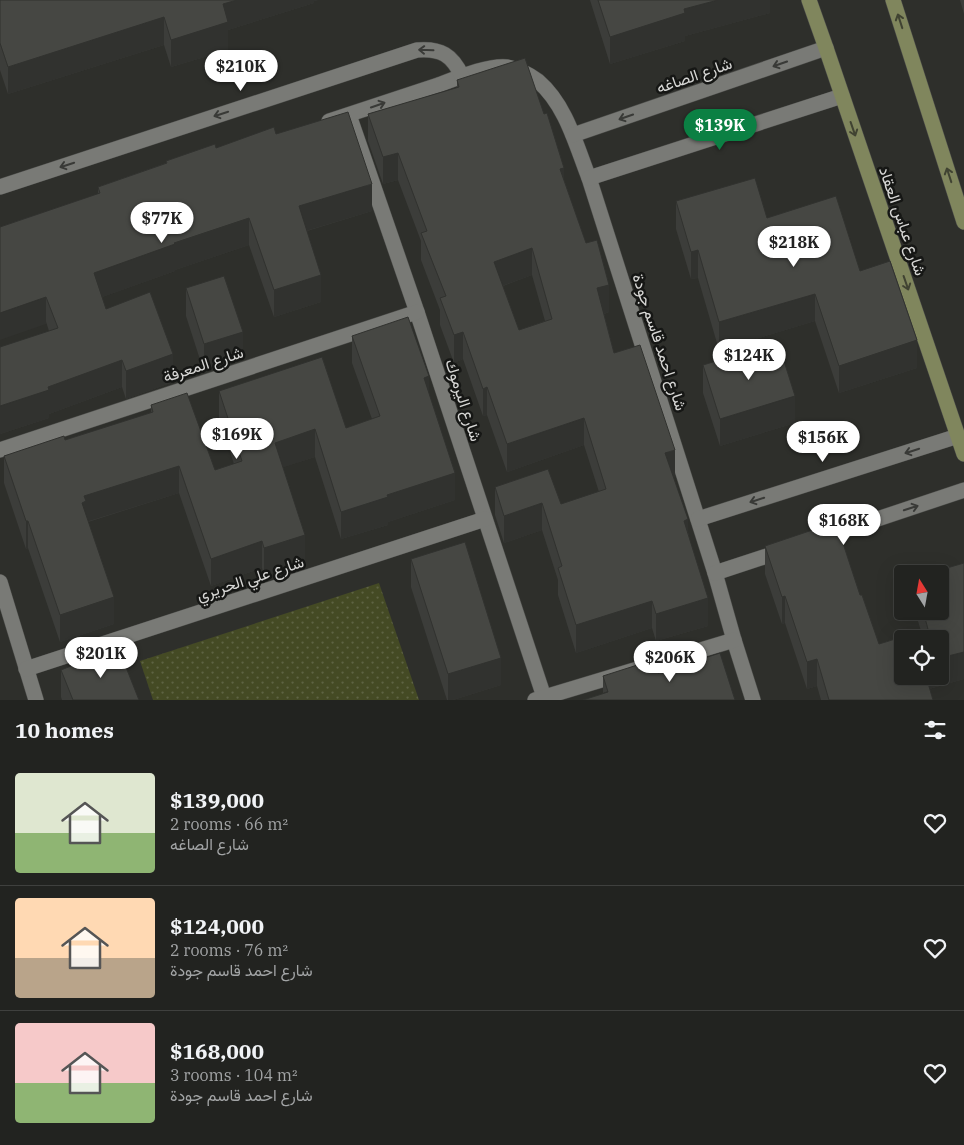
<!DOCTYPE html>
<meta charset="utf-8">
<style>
body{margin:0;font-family:"IBM Plex Serif",Vazirmatn,serif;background:#2e2f2d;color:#f1f3f6;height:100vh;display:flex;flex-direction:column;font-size:19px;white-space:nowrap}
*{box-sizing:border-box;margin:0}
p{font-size:16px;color:#a2a4a5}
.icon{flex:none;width:28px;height:28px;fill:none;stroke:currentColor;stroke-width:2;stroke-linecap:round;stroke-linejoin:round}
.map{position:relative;height:700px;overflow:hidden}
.side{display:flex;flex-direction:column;background:#222320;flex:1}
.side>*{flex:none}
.needle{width:32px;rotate:349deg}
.controls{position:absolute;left:894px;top:565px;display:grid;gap:10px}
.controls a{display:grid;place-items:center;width:55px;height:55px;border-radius:5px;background:#222320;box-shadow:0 5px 20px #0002,0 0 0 1px #3f403e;font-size:25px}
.price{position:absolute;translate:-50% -42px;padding:0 11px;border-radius:18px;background:#fff;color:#222;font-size:16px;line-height:32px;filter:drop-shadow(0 1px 2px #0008)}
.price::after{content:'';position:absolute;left:50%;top:30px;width:15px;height:11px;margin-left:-8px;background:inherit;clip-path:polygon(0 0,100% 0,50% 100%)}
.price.on{background:#0b8043;color:#fff}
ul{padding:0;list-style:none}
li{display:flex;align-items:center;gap:15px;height:125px;padding:0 15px}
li+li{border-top:1px solid #3f403e}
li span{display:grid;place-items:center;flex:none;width:140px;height:100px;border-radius:5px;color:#555}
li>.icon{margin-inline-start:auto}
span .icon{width:60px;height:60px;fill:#fffc;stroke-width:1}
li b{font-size:21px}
h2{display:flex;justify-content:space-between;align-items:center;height:60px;padding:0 15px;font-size:21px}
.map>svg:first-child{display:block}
.park{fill:url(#park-dots)}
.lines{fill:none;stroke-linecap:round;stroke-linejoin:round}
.minor-casing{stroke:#4c4d4a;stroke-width:16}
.major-casing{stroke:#4c4d4a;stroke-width:16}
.minor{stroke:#797a76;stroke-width:15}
.major{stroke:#80865d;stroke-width:15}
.wall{fill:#3c3d3a;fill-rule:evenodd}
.shaded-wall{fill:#31322f}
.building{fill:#464743;stroke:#31322f;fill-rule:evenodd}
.oneway{stroke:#404332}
.oneway2{stroke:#393a37}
.labels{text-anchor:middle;stroke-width:5;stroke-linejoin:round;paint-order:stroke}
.street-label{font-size:16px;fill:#d7d7d5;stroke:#161715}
</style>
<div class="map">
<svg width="964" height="700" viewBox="0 0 964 700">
<defs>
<pattern id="park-dots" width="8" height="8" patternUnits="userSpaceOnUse" patternTransform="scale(1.25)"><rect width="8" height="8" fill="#444a24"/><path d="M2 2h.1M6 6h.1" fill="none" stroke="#5e6343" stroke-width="1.8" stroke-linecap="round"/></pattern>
</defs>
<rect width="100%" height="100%" fill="#2e2f2b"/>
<path class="park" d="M379 583 419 700H153L140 661Z"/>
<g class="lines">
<defs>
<g id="minor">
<path d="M349 115 417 312 544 697"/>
<path d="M329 121C365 109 401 97 438 85 457 78 488 65 507 67 518 69 530 75 538 81 566 105 576 145 589 178L715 573 734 640 753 700"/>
<path d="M573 135 826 48"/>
<path d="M589 178 842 96"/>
<path d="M0 187 417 50C441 48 452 55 462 76"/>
<path d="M0 450 417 312"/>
<path d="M698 519 958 436"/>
<path d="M821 538 964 490"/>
<path d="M715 573 785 550"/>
<path d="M0 582 36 700"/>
<path d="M26 669 485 519"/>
<path d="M535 700 734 640"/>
</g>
<g id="major">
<path d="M809 0 826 48 964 454"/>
<path d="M893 0 964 222"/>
</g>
</defs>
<use href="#minor" class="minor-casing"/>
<use href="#major" class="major-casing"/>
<use href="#minor" class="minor"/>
<use href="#major" class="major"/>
</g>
<g class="wall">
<path d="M0 0H318L314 1V3L228 30V50L171 67 164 45 8 94 0 70Z"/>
<path d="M590 0H770V13L685 36V41L610 64Z"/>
<path d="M960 0H964V14Z"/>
<path d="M457 80 564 180 609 312 604 314 614 353 675 477 673 478 688 532 708 626 656 641 652 628 576 653 558 595V580L542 530 504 543 495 515V487L561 504 599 492 584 445 507 472 487 415 483 416 463 359 454 363 440 325V310L421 260V241L398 180 383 184 368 141V114L457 88ZM532 275 545 321 519 330 503 286Z"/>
<path d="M276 134 372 211 307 231 321 302 274 317 249 245 175 270V271L102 297 106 309 173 382 126 399 122 387 49 414V418L0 434 49 331 14 222 98 194V187L166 163V161L216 148Z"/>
<path d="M676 201 767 218 860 271 917 368 839 393 815 321 719 350 698 278 691 279 676 229Z"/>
<path d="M186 288 243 359 204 372 186 316Z"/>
<path d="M352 336 429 394 455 500 388 522V525L341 539 315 457 283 467 305 562 264 576 262 568 211 586 179 493 88 522 114 624 60 642 28 548 26 549 4 483V456L65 440 151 413V405L215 470 234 464 219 418V391L346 428 372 419 352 363Z"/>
<path d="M703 365 795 423 720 446 703 393Z"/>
<path d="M765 546 860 595 879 644 921 631 915 611H940L964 563V679L929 689 933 700H821L817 686 807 689 785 623 782 624 765 574Z"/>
<path d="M411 559 501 685 453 700H447L411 587Z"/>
<path d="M61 670 139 700H62L61 697Z"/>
<path d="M658 673 603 693V676Z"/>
</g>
<g class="shaded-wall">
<path d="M237 0H318L314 1V3L228 30V50L171 67V40L223 4Z"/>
<path d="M718 0H770V13L685 36V41L610 64V37L684 9Z"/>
<path d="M164 17V45L8 94V67Z"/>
<path d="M398 153V180L383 184V157Z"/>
<path d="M564 168V195L560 169Z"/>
<path d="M372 184V211L299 233V206Z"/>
<path d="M249 218V245L175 270V271L94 300V273L174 243Z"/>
<path d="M532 248V275L494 289V262Z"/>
<path d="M698 250V278L691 279V252Z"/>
<path d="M321 275V302L274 317V290Z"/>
<path d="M609 285V312L597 316V288Z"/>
<path d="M815 294V321L719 350V322Z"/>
<path d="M46 297V324L0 340V313Z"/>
<path d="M243 332V359L204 372V344Z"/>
<path d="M463 332V359L454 363V335Z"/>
<path d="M917 340V368L839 393V366Z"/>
<path d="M173 354V382L126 399V371Z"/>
<path d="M122 360V387L49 414V418L0 434V406L48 387Z"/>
<path d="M429 376V404L424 378Z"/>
<path d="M487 387V415L483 416V389Z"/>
<path d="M795 396V423L720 446V419Z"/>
<path d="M584 418V445L507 472V444Z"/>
<path d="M315 429V457L275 470V443Z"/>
<path d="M675 450V477L665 480V453Z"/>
<path d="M179 466V493L86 522 82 503 84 496Z"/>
<path d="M455 473V500L388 522V525L341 539V512L387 495Z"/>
<path d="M542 503V530L504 543V516Z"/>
<path d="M688 519V547L684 521Z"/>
<path d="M26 521H28V548L26 549Z"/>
<path d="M305 535V562L264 576V548Z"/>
<path d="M262 541V568L211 586V559Z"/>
<path d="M785 596V623L782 624V597Z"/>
<path d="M114 597V624L60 642V615Z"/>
<path d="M708 598V626L656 641V614Z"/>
<path d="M652 601V628L576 653V625Z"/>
<path d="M964 652V679L922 691V676H940V658Z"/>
<path d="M501 658V685L453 700H448V674Z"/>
<path d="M817 659V686L807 689V662Z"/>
</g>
<g class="building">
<path d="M0 0H237L223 4 228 22 171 40 164 17 8 67 0 43Z"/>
<path d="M598 0H718L684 9 685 13 610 37Z"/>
<path d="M525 58 544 114 547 113 564 168 560 169 586 243 597 240 609 285 597 288 614 353 640 345 675 450 665 453 688 519 684 521 708 598 656 614 652 601 576 625 558 568 562 566 542 503 504 516 495 487 548 469 561 504 606 489 584 418 507 444 487 387 483 389 463 332 454 335 440 298 446 296 421 233 427 231 398 153 383 157 368 114 459 87 457 80ZM532 248 552 319 519 330 494 262Z"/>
<path d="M348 112 372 184 299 206 321 275 274 290 249 218 174 243 175 244 94 273 106 309 150 292 173 354 126 371 122 360 48 387 49 390 0 406V347L58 328 46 297 0 313V227L100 193 98 187 167 163 166 161 215 144 216 148 274 127 276 134Z"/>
<path d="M755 178 767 218 836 196 860 271 890 261 917 340 839 366 815 294 719 322 698 250 691 252 676 201Z"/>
<path d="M224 276 243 332 204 344 186 288Z"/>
<path d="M408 317 429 376 424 378 455 473 387 495 388 497 341 512 315 429 275 443 305 535 264 548 262 541 211 559 179 466 84 496 86 501 82 503 114 597 60 615 28 521H26L4 456 64 436 65 440 153 412 151 405 187 393 215 470 242 461 219 391 322 357 346 428 380 416 352 336Z"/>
<path d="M778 342 795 396 720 419 703 365Z"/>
<path d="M836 522 860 595H862L879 644 928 629 923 611H940V574H926L964 563V652L940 658V639H902V676H926L933 700H829L817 659 807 662 785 596 782 597 765 546Z"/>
<path d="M465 542 501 658 448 674 411 559Z"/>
<path d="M118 647 139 700H73L61 670Z"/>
<path d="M720 653 735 700H583L608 692 603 676 653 660 658 673Z"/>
</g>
<defs><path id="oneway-shaft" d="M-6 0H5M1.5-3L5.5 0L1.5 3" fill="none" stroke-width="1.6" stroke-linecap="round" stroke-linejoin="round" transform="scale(1.25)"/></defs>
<g class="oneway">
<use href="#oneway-shaft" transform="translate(900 21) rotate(-108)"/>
<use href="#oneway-shaft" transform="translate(853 129) rotate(71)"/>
<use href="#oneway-shaft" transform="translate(949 175) rotate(-108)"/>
<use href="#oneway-shaft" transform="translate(906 283) rotate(71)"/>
</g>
<g class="oneway2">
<use href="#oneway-shaft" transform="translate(426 50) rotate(-178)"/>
<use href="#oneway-shaft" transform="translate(780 64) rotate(161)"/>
<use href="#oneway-shaft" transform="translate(378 105) rotate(-19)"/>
<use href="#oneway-shaft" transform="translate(221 114) rotate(162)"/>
<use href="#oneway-shaft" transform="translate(626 117) rotate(161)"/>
<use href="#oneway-shaft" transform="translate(67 165) rotate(162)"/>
<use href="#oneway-shaft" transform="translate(912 451) rotate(162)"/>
<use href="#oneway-shaft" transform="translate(757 500) rotate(162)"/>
<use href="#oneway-shaft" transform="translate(911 508) rotate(-18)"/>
</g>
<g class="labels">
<g class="street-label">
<text transform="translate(694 75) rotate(-19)" y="6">شارع الصاغه</text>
<text transform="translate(903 221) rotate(71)" y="6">شارع عباس العقاد</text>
<text transform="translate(660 342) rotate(72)" y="6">شارع احمد قاسم جودة</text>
<text transform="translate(203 364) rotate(-18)" y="6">شارع المعرفة</text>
<text transform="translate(464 400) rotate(72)" y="6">شارع اليرموك</text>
<text transform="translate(250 578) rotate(-18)" y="6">شارع علي الحريري</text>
</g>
</g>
</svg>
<div class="controls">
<a><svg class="needle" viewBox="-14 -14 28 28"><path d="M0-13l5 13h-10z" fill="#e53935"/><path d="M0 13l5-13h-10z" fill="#a2a4a5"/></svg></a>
<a><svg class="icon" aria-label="locate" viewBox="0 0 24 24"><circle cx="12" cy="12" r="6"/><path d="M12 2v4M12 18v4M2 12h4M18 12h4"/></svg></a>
</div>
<b class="price" style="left:241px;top:92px">$210K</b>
<b class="price on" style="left:720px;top:151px">$139K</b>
<b class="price" style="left:162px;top:244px">$77K</b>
<b class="price" style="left:794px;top:268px">$218K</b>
<b class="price" style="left:749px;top:381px">$124K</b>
<b class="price" style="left:237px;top:460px">$169K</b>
<b class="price" style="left:823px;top:463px">$156K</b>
<b class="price" style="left:844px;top:546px">$168K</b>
<b class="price" style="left:101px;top:679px">$201K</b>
<b class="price" style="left:670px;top:683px">$206K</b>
</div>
<section class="side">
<h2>10 homes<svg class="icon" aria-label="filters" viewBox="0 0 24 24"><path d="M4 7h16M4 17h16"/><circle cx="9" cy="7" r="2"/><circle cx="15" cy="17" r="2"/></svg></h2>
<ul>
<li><span style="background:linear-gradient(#dfe7d0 60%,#8fb573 0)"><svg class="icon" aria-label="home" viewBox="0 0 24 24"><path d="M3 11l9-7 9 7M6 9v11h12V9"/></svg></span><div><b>$139,000</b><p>2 rooms · 66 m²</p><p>شارع الصاغه</p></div><svg class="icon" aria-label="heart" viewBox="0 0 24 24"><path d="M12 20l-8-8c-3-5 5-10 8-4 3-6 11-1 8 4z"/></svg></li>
<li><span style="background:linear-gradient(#ffd9b3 60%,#b9a48a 0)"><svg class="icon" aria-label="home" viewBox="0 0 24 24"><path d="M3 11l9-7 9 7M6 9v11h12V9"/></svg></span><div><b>$124,000</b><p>2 rooms · 76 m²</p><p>شارع احمد قاسم جودة</p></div><svg class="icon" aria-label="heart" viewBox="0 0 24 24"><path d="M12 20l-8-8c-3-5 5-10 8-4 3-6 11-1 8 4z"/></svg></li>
<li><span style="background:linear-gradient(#f6c9c9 60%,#8fb573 0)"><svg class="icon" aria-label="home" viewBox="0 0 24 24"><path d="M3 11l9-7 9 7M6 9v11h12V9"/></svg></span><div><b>$168,000</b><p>3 rooms · 104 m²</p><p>شارع احمد قاسم جودة</p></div><svg class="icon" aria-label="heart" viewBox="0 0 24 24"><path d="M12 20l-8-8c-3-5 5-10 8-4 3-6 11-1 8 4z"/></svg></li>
</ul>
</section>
